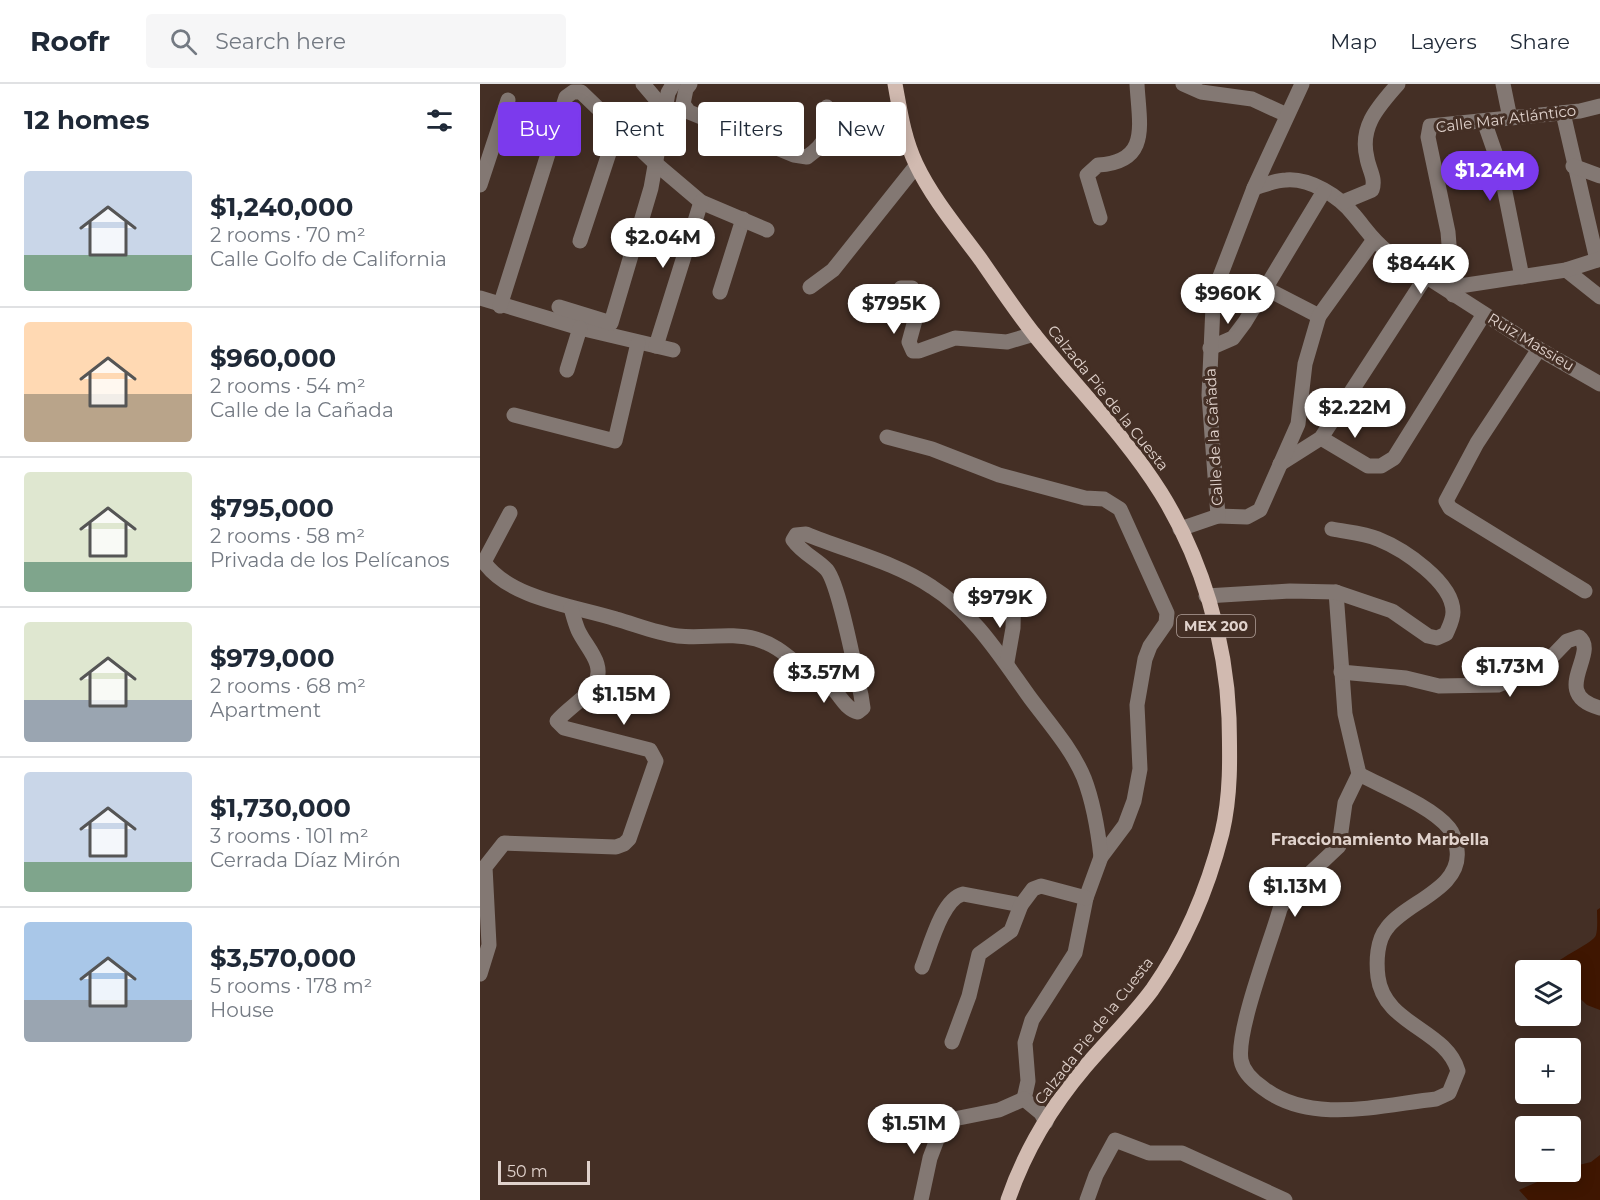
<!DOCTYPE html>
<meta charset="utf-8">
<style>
body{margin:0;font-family:Montserrat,sans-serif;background:#f6f6f7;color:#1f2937;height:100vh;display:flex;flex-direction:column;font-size:22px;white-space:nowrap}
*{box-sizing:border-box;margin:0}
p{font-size:20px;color:#747a83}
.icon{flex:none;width:33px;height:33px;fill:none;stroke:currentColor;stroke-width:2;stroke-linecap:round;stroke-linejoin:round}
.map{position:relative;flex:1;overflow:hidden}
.sheet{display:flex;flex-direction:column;background:#fff;width:480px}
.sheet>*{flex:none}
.banner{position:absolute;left:18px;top:18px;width:570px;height:54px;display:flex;gap:12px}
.controls{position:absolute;left:1035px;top:876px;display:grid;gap:12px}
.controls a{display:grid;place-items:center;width:66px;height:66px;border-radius:6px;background:#fff;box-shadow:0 3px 15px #0003;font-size:30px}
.scale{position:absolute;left:18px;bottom:15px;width:92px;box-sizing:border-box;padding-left:6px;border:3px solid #e0d2cc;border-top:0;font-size:16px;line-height:21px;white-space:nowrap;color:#e0d2cc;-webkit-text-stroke:4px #442f25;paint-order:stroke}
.price{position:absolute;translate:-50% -51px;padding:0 14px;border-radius:21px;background:#fff;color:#222;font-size:20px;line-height:39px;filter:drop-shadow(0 2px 3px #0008)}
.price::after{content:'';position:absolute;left:50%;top:36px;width:18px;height:14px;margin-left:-9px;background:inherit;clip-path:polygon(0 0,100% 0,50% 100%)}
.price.current{background:#7c3aed;color:#fff}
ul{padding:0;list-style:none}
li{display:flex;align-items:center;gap:18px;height:150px;padding:0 24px}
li+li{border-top:2px solid #e0e1e3}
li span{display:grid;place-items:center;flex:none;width:168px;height:120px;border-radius:6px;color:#555}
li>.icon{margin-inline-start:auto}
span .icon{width:72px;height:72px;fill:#fffc;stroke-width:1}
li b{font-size:26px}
h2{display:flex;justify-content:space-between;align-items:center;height:72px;padding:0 24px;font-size:26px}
.pill{padding:0 21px;border-radius:6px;background:#fff;box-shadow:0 3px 15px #0003;font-size:21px;line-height:54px}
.pill.current{background:#7c3aed;color:#fff}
header{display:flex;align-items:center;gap:36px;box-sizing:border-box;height:84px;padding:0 30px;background:#fff;border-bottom:2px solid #e0e1e3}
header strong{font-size:28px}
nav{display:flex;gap:33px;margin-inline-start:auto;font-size:21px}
.search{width:420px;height:54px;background:#f6f6f7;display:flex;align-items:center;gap:15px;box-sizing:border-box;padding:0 21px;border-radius:6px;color:#747a83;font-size:22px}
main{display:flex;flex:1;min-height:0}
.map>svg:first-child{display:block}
.water{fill:#3f1601}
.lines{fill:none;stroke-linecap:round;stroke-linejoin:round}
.minor{stroke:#837873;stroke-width:15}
.major{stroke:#d1bab0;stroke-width:15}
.labels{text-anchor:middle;stroke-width:6;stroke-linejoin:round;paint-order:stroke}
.shield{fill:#442f25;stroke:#b1a19a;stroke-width:1.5}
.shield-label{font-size:14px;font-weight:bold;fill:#e0d2cc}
.street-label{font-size:15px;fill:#e0d2cc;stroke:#442f25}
.neighbourhood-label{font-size:16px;font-weight:bold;fill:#e0d2cc;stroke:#442f25}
</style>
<header>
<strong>Roofr</strong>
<div class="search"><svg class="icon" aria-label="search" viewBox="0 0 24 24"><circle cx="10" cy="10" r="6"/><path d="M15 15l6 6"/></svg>Search here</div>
<nav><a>Map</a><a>Layers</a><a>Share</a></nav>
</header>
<main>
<section class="sheet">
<h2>12 homes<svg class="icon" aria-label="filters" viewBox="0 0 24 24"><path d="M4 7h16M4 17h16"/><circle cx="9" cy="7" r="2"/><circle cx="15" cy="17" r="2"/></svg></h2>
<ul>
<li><span style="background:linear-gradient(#c9d6e8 70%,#7fa58c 0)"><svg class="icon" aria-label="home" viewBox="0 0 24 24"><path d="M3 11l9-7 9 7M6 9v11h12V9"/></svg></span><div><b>$1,240,000</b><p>2 rooms · 70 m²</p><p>Calle Golfo de California</p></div></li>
<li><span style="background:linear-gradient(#ffd9b3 60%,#b9a48a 0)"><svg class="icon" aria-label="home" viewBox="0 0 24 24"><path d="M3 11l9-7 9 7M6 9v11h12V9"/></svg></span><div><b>$960,000</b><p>2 rooms · 54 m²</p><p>Calle de la Cañada</p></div></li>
<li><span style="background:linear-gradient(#dfe7d0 75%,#7fa58c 0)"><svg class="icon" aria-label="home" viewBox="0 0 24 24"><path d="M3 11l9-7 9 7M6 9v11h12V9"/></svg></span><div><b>$795,000</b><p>2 rooms · 58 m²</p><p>Privada de los Pelícanos</p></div></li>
<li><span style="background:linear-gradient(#dfe7d0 65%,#9aa5b1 0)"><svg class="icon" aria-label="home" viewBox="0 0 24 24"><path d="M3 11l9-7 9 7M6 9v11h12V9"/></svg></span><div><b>$979,000</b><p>2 rooms · 68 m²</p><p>Apartment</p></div></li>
<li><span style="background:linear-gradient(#c9d6e8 75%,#7fa58c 0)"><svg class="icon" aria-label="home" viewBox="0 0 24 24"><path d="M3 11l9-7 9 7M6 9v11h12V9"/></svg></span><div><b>$1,730,000</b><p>3 rooms · 101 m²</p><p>Cerrada Díaz Mirón</p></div></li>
<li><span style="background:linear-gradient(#a9c7e8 65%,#9aa5b1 0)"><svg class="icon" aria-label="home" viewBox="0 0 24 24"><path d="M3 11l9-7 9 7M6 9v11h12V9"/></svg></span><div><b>$3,570,000</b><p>5 rooms · 178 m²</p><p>House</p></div></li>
</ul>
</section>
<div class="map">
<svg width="1120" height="1116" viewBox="0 0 1120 1116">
<rect width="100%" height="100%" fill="#442f25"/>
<g class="water">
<path d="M1120 824V926L1107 921 1091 906 1090 886 1069 885C1079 873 1114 859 1116 851 1118 844 1117 834 1117 826Z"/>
<path d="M1120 1071V1116H1048L1039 1106 1080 1088H1090L1091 1083 1111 1078Z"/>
</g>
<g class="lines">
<g class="minor">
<path d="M163 0 186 27"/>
<path d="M210 0 206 5 203 20 209 28 314 71 327 73C347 59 351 47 347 23"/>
<path d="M703 0 721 8 772 15 807 31"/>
<path d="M1023 0 1030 34"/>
<path d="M1083 29 1117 176"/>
<path d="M1004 37 1020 83 1042 193"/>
<path d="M1093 82 1120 92"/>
<path d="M0 101 28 16"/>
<path d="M774 104C784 101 796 96 806 96 830 94 859 112 874 131 886 145 893 157 908 168L1059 265 1120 300"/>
<path d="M863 118 892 106C896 94 889 86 887 74 879 42 899 22 918 0"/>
<path d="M620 134 607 91 618 81C671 78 659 40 657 0"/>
<path d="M100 157 138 42"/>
<path d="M1086 186 1120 213"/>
<path d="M330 203 353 186 436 82"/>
<path d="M973 203 1086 186 1120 175"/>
<path d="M785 204 839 232"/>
<path d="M240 208 263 135"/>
<path d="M973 211 968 148 948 53 950 42 1100 27 1120 22"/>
<path d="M0 214 100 244 193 266"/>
<path d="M418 220V208L421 204H432L440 218 429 258 433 267H439L475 254 527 258 554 250"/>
<path d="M20 222 86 13 93 8H101L175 79 221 118 287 146"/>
<path d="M79 223 131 239 171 104 188 9 193 0"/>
<path d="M176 262 221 118"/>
<path d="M730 264 753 254 765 238 844 107"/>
<path d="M1059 265 997 359 966 417 970 424 1105 507"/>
<path d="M87 286 100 244"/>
<path d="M34 331 135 357 158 259"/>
<path d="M407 353 452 365 519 391 605 414 624 415 640 425 687 529 686 539 670 562 665 575 657 621 660 685 654 717 645 741 621 773 606 814 595 869 552 936 545 959 548 997 544 1015"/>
<path d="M841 354 888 382H901L914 374 1004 230"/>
<path d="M800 380 841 354 945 194"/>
<path d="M30 429 4 478C30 515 95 522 136 535 157 541 176 549 198 552 224 555 250 548 276 555 297 561 308 573 325 586 334 593 343 598 352 604 361 612 366 626 378 628L383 624 381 611C375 586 360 503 347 486 337 475 323 470 313 456L316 451 326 450C367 467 415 478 452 503 495 530 522 575 551 615 569 639 592 665 604 694 614 720 618 746 621 773"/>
<path d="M738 432 767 433 780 426 818 340 825 280 839 232 893 157"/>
<path d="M700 445 738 432 729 311 733 222 739 195 774 104 822 0"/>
<path d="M856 508 865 630 879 690"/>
<path d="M726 512 810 507 856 508 912 527 948 552 957 554 966 550C969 543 973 536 973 528 973 498 923 465 898 455 884 449 867 448 852 445"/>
<path d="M527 578 533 544 534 502"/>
<path d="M861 588 926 594 959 602 1018 601 1061 584 1087 557 1099 553C1120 569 1068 610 1120 624"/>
<path d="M879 690C905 704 951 722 969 744 974 750 976 758 977 766 982 805 926 818 907 844 897 856 896 877 898 893 904 941 966 945 978 987L969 1009 956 1015C901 1021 831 1041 783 1004 773 997 763 988 761 976 756 947 791 857 800 825L807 811 859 762 865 719Z"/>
<path d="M442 883C450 863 462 815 483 810L541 821"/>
<path d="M0 890 9 861 5 783 24 759 136 763 144 760 149 755 176 677 170 666 84 644 77 637C86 626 109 611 114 602 127 580 106 564 98 546 95 539 93 531 91 524"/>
<path d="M472 958 489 912 499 870 531 847 541 821 553 805 561 802 606 814"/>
<path d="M544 1015 561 1029 566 1038"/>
<path d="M441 1116 450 1074 464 1037 519 1026 544 1015"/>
<path d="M607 1116 616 1091 635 1056 669 1069H702L805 1116"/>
</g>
<path class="major" d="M415 0C420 27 424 55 436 80 452 114 479 146 501 176 519 202 537 229 557 254 598 305 646 353 681 409 722 475 746 557 749 634 750 673 751 711 742 749 728 804 705 859 672 906 652 933 626 958 605 983 572 1022 544 1069 528 1116"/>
</g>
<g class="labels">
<rect class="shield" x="697" y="531" width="78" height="22" rx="4.5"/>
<g class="shield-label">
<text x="736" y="547">MEX 200</text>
</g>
<g class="street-label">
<text transform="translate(1026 35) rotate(-7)" y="5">Calle Mar Atlántico</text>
<text transform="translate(1051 258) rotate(31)" y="5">Ruiz Massieu</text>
<text transform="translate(628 314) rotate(51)" y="5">Calzada Pie de la Cuesta</text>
<text transform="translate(734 353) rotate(-93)" y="5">Calle de la Cañada</text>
<text transform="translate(614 947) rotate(-52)" y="5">Calzada Pie de la Cuesta</text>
</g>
<g class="neighbourhood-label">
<text x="900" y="761">Fraccionamiento Marbella</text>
</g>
</g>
</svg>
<div class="controls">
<a><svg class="icon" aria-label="layers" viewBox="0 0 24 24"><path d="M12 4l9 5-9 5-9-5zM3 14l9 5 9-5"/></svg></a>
<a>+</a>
<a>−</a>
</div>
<div class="scale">50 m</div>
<b class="price current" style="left:1010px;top:118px">$1.24M</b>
<b class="price" style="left:183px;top:185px">$2.04M</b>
<b class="price" style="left:941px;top:211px">$844K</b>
<b class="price" style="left:748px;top:241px">$960K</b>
<b class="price" style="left:414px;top:251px">$795K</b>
<b class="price" style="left:875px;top:355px">$2.22M</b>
<b class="price" style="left:520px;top:545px">$979K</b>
<b class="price" style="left:1030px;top:614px">$1.73M</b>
<b class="price" style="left:344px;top:620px">$3.57M</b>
<b class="price" style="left:144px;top:642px">$1.15M</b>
<b class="price" style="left:815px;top:834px">$1.13M</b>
<b class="price" style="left:434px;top:1071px">$1.51M</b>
<div class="banner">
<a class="pill current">Buy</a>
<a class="pill">Rent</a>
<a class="pill">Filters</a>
<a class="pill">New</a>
</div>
</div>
</main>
